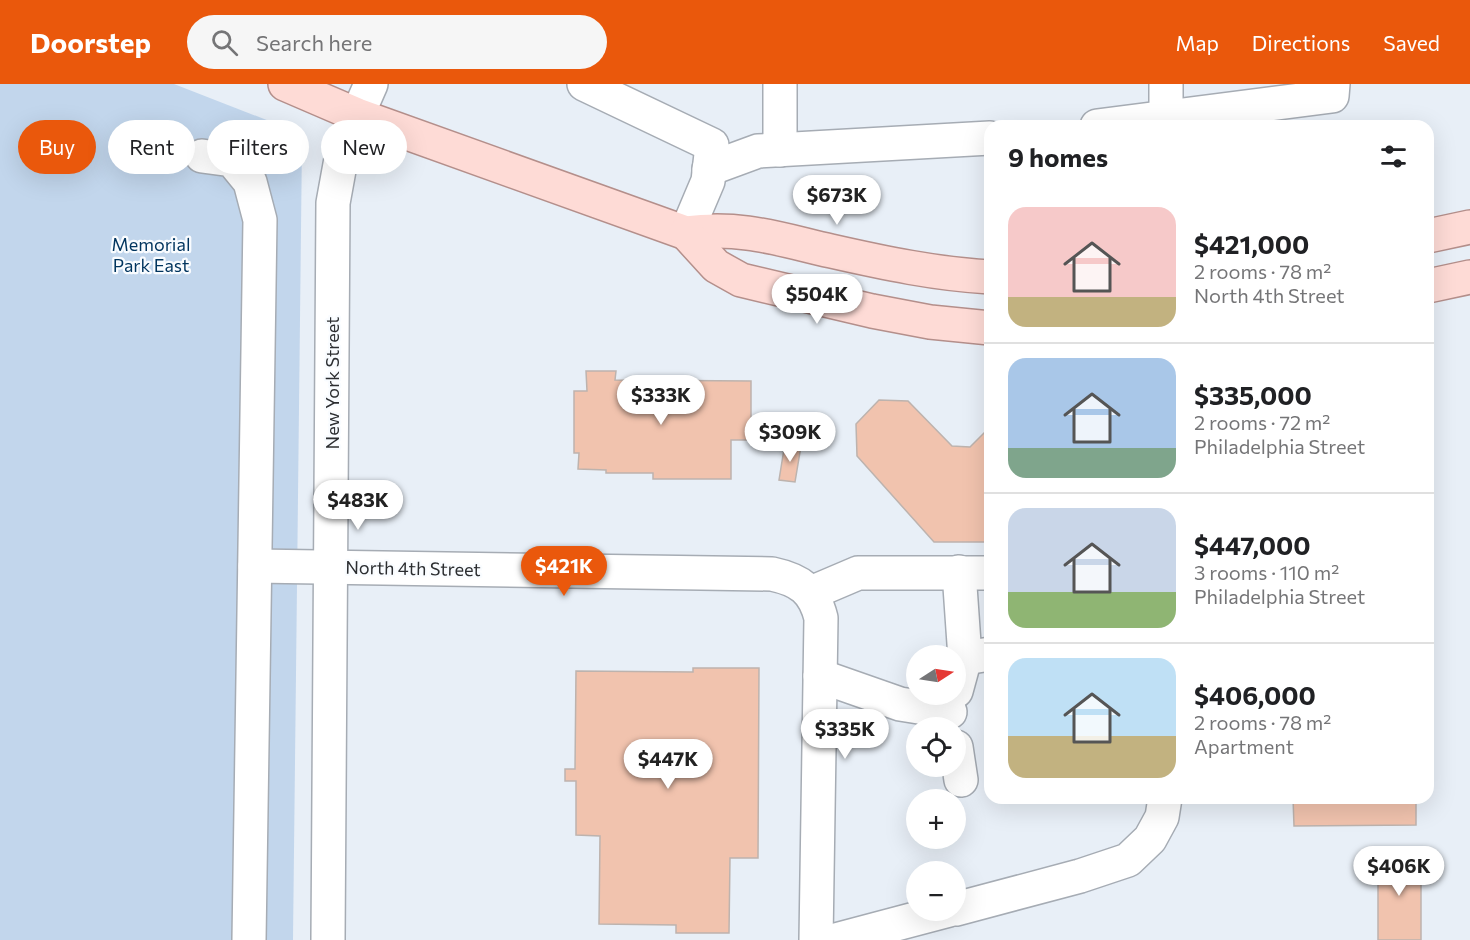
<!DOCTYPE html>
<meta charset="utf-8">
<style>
body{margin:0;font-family:Commissioner,sans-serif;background:#f6f6f6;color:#202124;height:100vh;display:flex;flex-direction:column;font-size:22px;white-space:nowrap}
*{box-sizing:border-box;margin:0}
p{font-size:20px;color:#757577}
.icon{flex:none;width:33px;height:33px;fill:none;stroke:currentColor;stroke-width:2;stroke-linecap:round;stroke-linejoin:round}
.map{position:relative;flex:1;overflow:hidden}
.panel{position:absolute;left:984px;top:36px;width:450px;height:684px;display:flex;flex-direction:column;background:#fff;border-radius:18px;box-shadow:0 6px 24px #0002}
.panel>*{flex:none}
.top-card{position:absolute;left:18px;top:36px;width:570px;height:54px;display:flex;gap:12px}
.needle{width:39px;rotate:78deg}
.buttons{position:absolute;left:906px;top:561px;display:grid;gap:12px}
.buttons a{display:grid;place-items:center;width:60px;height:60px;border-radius:50%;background:#fff;box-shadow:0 6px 24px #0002;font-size:30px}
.price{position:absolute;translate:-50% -51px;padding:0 14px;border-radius:21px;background:#fff;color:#222;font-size:20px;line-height:39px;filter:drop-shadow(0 2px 3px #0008)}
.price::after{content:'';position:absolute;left:50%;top:36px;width:18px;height:14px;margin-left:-9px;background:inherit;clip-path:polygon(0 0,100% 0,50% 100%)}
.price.current{background:#ea580c;color:#fff}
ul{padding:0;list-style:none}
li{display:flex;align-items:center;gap:18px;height:150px;padding:0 24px}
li+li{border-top:2px solid #e0e0e0}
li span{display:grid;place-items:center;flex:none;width:168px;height:120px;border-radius:18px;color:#555}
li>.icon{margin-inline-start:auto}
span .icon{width:72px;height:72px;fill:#fffc;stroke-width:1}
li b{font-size:26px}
h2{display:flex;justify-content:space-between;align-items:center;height:72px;padding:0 24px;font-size:26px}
.pill{padding:0 21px;border-radius:27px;background:#fff;box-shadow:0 6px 24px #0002;font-size:21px;line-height:54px}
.pill.current{background:#ea580c;color:#fff}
header{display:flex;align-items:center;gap:36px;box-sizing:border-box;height:84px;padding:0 30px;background:#ea580c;color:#fff}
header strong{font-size:28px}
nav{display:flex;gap:33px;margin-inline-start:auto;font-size:21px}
.search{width:420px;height:54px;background:#f6f6f6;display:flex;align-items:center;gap:15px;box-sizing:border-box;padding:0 21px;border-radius:33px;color:#757577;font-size:22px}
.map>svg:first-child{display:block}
.green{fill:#c2d6ec}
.building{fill:#f1c3ae;stroke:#bdb3ae;stroke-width:1.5}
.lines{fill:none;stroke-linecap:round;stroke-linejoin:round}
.minor-casing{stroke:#a6acb4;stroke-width:36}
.major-casing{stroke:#b48f8b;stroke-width:36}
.minor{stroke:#fff;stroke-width:33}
.major{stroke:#fedbd6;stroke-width:33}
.labels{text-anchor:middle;stroke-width:4.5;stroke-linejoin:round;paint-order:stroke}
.park-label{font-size:18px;fill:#00345e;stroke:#f9fcff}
.street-label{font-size:18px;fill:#2c2e31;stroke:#f9fcff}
</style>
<header>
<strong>Doorstep</strong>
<div class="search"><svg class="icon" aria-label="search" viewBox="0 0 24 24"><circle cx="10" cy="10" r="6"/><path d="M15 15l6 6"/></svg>Search here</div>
<nav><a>Map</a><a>Directions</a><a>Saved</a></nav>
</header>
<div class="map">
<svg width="1470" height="856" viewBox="0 0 1470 856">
<rect width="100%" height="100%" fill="#e8eff7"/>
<path class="green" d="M0 0H174L282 42 302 58 293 856H0Z"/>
<g class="building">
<path d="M586 287H616L615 296 751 297V356H731V395H653V389H606V386L578 385 579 369H574V307H587Z"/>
<path d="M879 316 908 317 952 362 970 363 990 343V458H934L857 372 856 340Z"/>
<path d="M785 359 801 362 795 398 779 396Z"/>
<path d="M693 584H759L758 774H730L729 849H676V841L599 840 600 752 576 751V697H565V685H575L576 587 693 588Z"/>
<path d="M1293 714H1416V741L1294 742Z"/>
<rect x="1378" y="770" width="43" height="86"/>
</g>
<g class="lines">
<defs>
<g id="minor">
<path d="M584 0 712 61 708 97 686 149"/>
<path d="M1166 33V0"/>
<path d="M1097 42 1332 12 1333 0"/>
<path d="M780 66V0"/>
<path d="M202 72 232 76 250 98 260 136 249 856"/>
<path d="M709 85 758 67 990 54"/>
<path d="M255 482 772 490C800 496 814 506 821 534L816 856"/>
<path d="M959 488 965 574 990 570"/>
<path d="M811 509 858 489H990"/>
<path d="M820 592 900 620 950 628"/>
<path d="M956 607 965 574"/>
<path d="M956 663 961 696"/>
<path d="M956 825 1080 792 1128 776 1150 755 1162 733 1165 714"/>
<path d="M328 856 333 119 343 64 371 0"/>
<path d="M836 856 949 826"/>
</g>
<g id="major">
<path d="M285 0 357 31 686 149C743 142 778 155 831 167 884 179 936 190 990 193"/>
<path d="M686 149 716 182 741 196 872 227 930 238 990 244"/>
<path d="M1428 152 1470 143"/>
<path d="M1428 202 1470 193"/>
</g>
</defs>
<use href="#minor" class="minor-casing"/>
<use href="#major" class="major-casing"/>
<use href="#minor" class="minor"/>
<use href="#major" class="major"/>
</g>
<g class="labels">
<g class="park-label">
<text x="151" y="167">Memorial<tspan x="151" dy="21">Park East</tspan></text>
</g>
<g class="street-label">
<text transform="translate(333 299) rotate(-90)" y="6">New York Street</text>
<text transform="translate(413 485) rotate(1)" y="6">North 4th Street</text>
</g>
</g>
</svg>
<div class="buttons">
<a><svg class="needle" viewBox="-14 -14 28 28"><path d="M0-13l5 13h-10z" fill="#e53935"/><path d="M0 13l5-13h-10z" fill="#757577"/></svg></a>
<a><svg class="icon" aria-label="locate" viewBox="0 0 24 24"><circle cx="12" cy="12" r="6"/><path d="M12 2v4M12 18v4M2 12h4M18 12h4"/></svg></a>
<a>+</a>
<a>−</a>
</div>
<b class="price" style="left:837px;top:142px">$673K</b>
<b class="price" style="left:817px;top:241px">$504K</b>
<b class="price" style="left:661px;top:342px">$333K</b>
<b class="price" style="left:790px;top:379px">$309K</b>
<b class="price" style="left:358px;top:447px">$483K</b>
<b class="price current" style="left:564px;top:513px">$421K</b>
<b class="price" style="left:845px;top:676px">$335K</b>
<b class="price" style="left:668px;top:706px">$447K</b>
<b class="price" style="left:1399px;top:813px">$406K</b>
<div class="top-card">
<a class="pill current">Buy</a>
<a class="pill">Rent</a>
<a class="pill">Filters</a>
<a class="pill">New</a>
</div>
<section class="panel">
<h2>9 homes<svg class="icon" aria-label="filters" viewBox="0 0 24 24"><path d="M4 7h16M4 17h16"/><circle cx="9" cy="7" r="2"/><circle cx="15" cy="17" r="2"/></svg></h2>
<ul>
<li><span style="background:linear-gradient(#f6c9c9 75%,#c2b280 0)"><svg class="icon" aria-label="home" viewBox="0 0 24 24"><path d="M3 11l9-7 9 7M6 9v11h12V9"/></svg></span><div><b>$421,000</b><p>2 rooms · 78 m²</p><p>North 4th Street</p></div></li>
<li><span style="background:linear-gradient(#a9c7e8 75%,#7fa58c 0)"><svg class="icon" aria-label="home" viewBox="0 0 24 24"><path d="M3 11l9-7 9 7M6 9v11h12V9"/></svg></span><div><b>$335,000</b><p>2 rooms · 72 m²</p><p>Philadelphia Street</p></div></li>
<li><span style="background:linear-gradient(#c9d6e8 70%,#8fb573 0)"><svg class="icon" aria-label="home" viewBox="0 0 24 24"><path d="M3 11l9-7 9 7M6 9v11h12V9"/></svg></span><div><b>$447,000</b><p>3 rooms · 110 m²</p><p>Philadelphia Street</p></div></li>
<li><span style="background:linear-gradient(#bfe0f5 65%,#c2b280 0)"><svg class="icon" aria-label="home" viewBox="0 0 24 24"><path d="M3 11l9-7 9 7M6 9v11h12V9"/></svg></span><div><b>$406,000</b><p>2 rooms · 78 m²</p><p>Apartment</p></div></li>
</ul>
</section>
</div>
